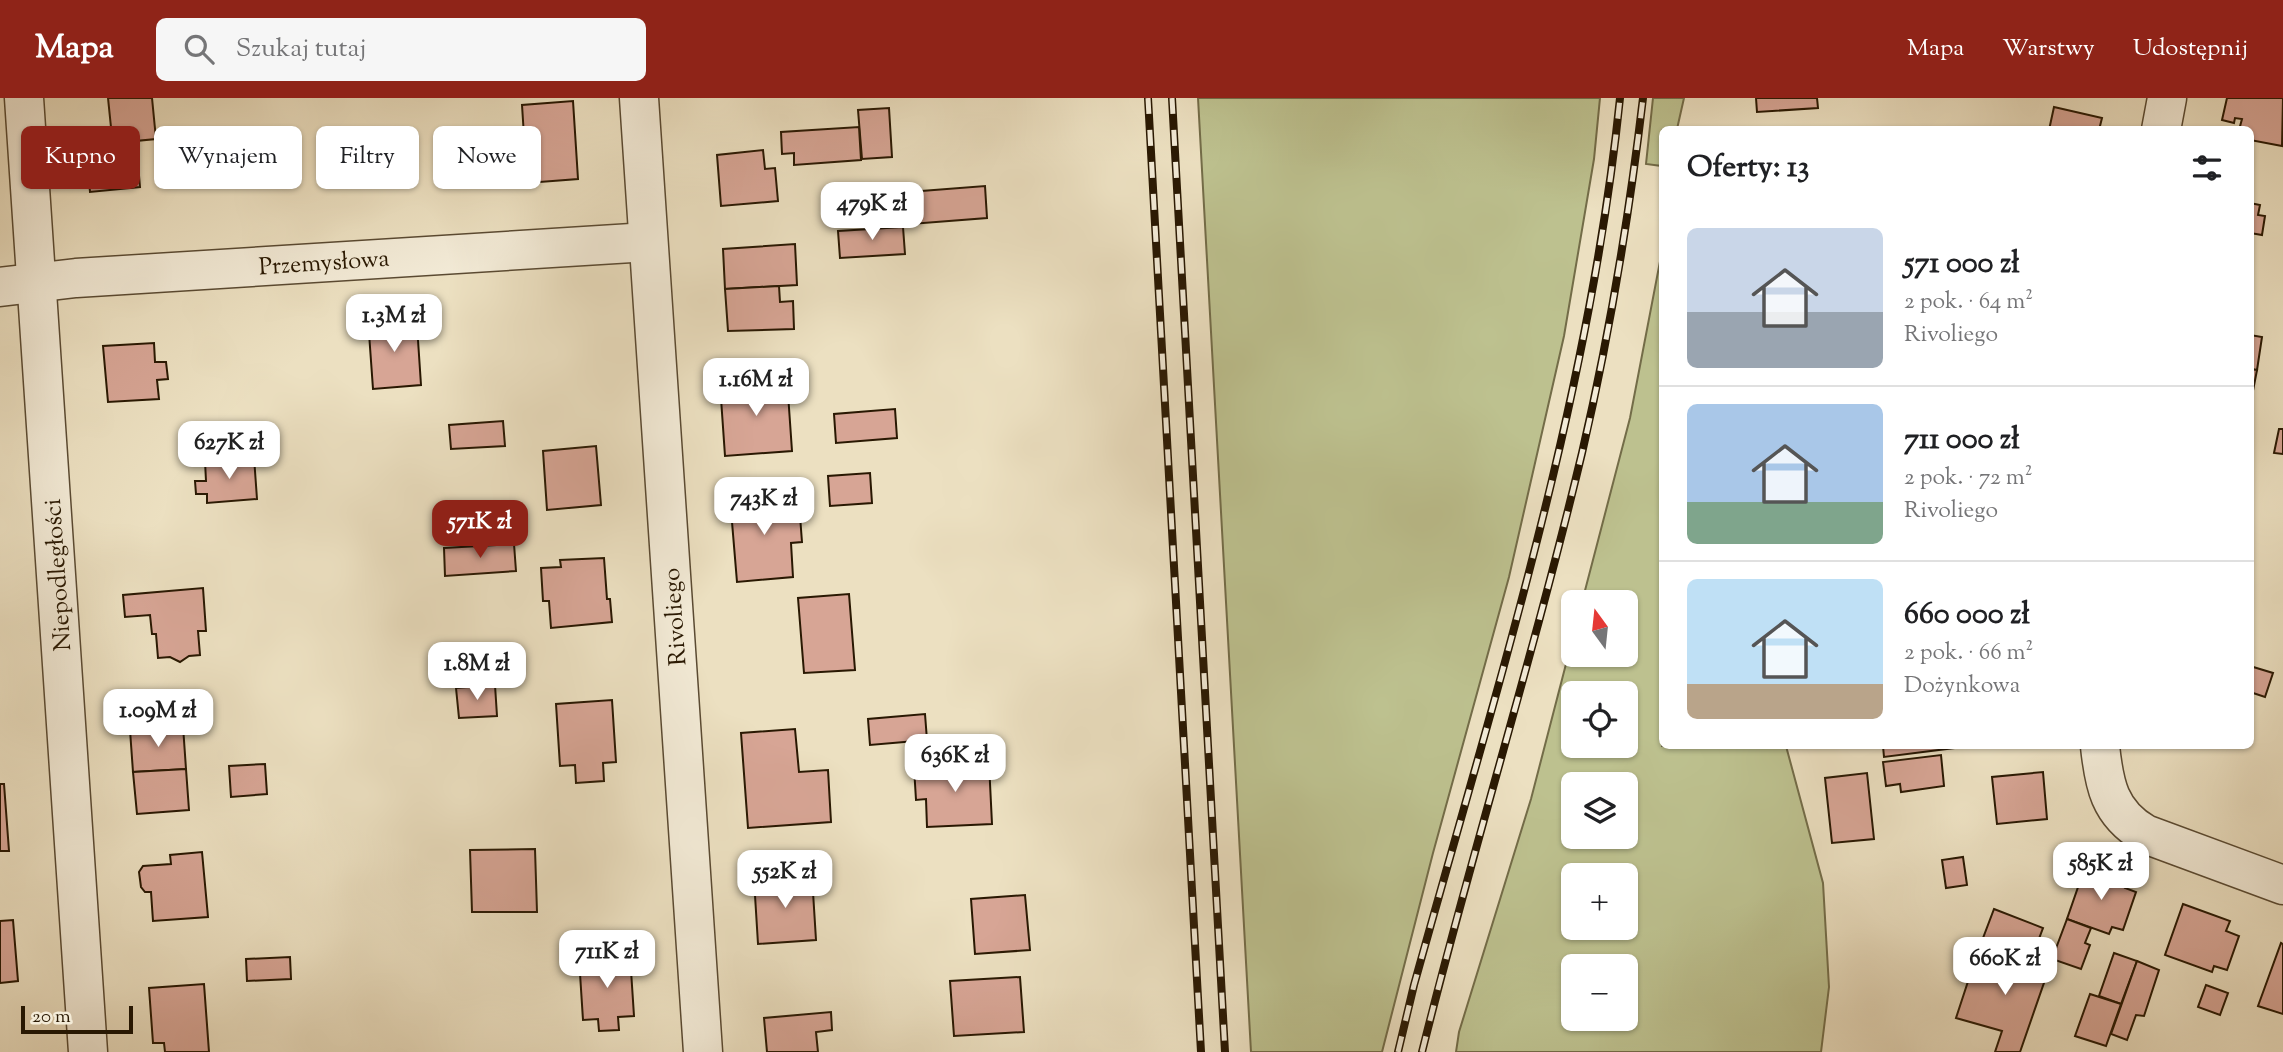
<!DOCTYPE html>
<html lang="pl">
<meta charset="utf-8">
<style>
body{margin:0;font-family:"Sorts Mill Goudy",serif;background:#f6f6f6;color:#202124;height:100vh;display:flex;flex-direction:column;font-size:26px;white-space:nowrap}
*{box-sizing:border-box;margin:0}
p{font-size:23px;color:#757577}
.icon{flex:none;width:38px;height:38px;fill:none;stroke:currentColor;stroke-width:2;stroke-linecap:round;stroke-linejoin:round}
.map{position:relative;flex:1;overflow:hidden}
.details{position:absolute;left:1659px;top:28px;width:595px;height:623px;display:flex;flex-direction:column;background:#fff;border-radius:10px;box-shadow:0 2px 5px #0004}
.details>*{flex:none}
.hud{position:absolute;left:21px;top:28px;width:665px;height:63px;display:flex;gap:14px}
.needle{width:46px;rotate:345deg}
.controls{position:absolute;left:1561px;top:492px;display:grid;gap:14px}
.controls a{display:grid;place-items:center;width:77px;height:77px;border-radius:10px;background:#fff;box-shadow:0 2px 5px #0004;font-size:35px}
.scale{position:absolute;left:21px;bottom:18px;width:112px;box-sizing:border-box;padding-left:7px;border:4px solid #291802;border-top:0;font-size:19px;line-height:24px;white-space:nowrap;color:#291802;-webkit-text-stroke:5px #f3ebd7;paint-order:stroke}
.price{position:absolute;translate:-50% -60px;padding:0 16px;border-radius:14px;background:#fff;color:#222;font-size:23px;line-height:46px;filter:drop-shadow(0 2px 4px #0008)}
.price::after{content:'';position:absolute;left:50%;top:42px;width:21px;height:16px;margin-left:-10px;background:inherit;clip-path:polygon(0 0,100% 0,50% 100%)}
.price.current{background:#8f2418;color:#fff}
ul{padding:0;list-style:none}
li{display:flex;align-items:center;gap:21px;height:175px;padding:0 28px}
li+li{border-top:2px solid #e0e0e0}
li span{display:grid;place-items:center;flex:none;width:196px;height:140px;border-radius:10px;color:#555}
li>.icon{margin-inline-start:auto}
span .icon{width:84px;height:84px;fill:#fffc;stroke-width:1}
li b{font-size:30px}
h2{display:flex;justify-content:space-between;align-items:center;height:84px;padding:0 28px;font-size:30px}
.chip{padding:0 24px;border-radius:10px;background:#fff;box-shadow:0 2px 5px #0004;font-size:24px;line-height:63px}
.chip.current{background:#8f2418;color:#fff}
header{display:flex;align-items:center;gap:42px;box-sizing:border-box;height:98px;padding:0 35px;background:#8f2418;color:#fff}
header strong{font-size:33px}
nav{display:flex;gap:38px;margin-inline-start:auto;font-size:24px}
.search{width:490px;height:63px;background:#f6f6f6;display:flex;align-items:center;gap:18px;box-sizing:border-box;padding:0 24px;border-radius:10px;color:#757577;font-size:26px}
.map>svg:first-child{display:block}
.green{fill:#bdc18f;stroke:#736c48;stroke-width:2;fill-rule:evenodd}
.building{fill:#d7a595;stroke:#291802;stroke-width:2}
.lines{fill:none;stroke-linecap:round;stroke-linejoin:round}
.minor-casing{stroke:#5a4a32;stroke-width:41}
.minor{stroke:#f3ebd7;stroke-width:38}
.rail-casing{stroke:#291802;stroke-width:8}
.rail{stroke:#f3ebd7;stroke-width:5;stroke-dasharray:16;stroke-linecap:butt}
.labels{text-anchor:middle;stroke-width:6;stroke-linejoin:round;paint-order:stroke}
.street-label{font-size:24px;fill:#291802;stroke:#f3ebd7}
</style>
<header>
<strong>Mapa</strong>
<div class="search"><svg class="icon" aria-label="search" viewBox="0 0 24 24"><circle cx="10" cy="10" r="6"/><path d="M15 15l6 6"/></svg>Szukaj tutaj</div>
<nav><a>Mapa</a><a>Warstwy</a><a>Udostępnij</a></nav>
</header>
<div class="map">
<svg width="2283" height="954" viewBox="0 0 2283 954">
<rect width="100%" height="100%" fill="#ece0c1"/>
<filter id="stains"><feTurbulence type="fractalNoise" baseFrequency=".00286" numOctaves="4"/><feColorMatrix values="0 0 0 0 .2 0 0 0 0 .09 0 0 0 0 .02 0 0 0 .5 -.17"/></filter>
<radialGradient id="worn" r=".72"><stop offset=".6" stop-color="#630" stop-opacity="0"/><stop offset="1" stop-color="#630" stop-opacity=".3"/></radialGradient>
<g class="green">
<path d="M1198 0H1600L1594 61 1564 238 1509 479 1433 755 1382 954H1251Z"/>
<path d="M1653 0H1684L1677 31 1662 32V68L1646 66Z"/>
<path d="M1662 153V648H1786L1823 785 1829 889 1821 954H1456L1459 934 1531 701 1573 539V556H1626V504H1582L1630 320ZM1573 595H1626V648H1573ZM1573 686H1626V738H1573ZM1573 777H1626V830H1573ZM1573 868H1626V920H1573Z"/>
</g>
<g class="building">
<path d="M108 0H152L156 41 136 43 140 89 90 94 85 41 112 39Z"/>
<path d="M1756 0H1817L1818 10 1757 14Z"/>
<path d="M2227 0H2283L2282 48 2250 42V32H2239L2242 21 2235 20 2234 25 2222 22Z"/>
<path d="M573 3 578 81 527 85 522 7Z"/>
<path d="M2054 9 2102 20 2099 32H2049Z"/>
<path d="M889 10 892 59 862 61 858 12Z"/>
<path d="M859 29 861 62 794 67V55L782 56 781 34Z"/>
<path d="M763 52 765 71 775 70 778 103 721 108 717 57Z"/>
<path d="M985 88 987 120 898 127 896 95Z"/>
<path d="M2250 105 2260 107 2258 117 2265 118 2262 137 2250 135Z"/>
<path d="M903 129 905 156 840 160 838 133Z"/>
<path d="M795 146 797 187 725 191 723 151Z"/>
<path d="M779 188 780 204 793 203 794 231 728 233 725 191Z"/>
<path d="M395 219 396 229 417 227 421 287 373 291 368 221Z"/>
<path d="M2250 237 2262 239 2257 272 2250 271Z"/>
<path d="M154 245 155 264H166L168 281 157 282 159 301 108 304 103 248Z"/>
<path d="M2250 271 2257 272 2251 303H2250Z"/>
<path d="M787 281 792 353 725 358 720 286Z"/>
<path d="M895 311 897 340 836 345 834 316Z"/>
<path d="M503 323 505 348 451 351 449 327Z"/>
<path d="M2279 331H2283V356L2274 355Z"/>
<path d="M596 348 601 407 547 412 543 353Z"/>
<path d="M254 359 257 401 207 405V396H196L195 383H206L205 363Z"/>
<path d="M870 375 872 405 830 408 828 378Z"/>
<path d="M787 396 789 419 800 418 802 444 791 445 793 479 737 484 730 400Z"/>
<path d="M514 446 516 473 445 478 444 450Z"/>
<path d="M604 460 607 501H610L612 524 551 530 549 503H543L541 470 561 469 560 462Z"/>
<path d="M203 490 206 533H198L200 557 189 558 180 564 170 559 158 560 156 536H152L150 517 125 519 123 497Z"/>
<path d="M849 496 855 572 804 575 798 500Z"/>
<path d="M2250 568 2273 575 2265 599 2250 594Z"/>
<path d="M495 587 497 618 459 620 456 590Z"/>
<path d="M612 602 616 664 603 665 604 683 576 685 575 667 560 668 556 606Z"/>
<path d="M925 616 927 642 870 647 868 621Z"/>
<path d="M183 628 186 671 133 674 130 632Z"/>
<path d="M795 631 799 674 828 672 831 724 748 730 741 635Z"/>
<path d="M1883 648H1962V649L1884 659Z"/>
<path d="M1941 657 1944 688 1901 694 1900 686 1886 688 1883 664Z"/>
<path d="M989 665 992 726 927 729 926 701 916 702 914 669Z"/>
<path d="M265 666 267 696 231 699 229 668Z"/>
<path d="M186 671 189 712 137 716 133 674Z"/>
<path d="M2043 674 2047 721 1997 726 1992 679Z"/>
<path d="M1867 675 1874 741 1832 745 1825 680Z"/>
<path d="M0 686H4L9 753H0Z"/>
<path d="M535 751 537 814H472L470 752Z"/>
<path d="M202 754 208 819 153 823 151 794H145L141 789 139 774 143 768 171 766 170 757Z"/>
<path d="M1963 759 1967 787 1946 790 1942 762Z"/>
<path d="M2085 769 2127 784 2125 790 2136 794 2123 832 2112 829 2109 836 2067 821Z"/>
<path d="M812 778 816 842 758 846 754 781Z"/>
<path d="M1025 797 1030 852 975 856 971 801Z"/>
<path d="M2183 806 2230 823 2226 833 2239 838 2227 872 2214 868 2212 874 2165 857Z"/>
<path d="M1994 811 2043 830 2026 875 1977 856Z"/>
<path d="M2067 821 2091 830 2085 845 2090 847 2081 871 2052 861Z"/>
<path d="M13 822 18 883 0 885V823Z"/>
<path d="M2281 845 2283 846V916L2258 908Z"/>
<path d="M2035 849 2054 856 2020 954H1995L2002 933 1956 920 1977 856 2026 875Z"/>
<path d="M2114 855 2137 863 2121 906 2099 898Z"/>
<path d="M630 857 634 918 618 919 619 932 599 933 598 921 583 922 579 860Z"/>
<path d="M290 859 291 881 247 883 246 861Z"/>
<path d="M2137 863 2159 872 2144 918 2136 917 2127 942 2111 936Z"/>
<path d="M1020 879 1024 934 954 938 950 883Z"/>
<path d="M204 886 209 954H165L164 945H153L149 890Z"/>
<path d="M2206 887 2228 895 2220 917 2198 909Z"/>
<path d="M2090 896 2121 906 2106 948 2075 938Z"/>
<path d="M831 914 832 932 816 934 818 954H767L764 920Z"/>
</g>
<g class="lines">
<defs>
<g id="minor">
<path d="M24 0 88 954"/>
<path d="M639 0 703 954"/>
<path d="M2161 32 2167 0"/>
<path d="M0 189 76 180 648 144"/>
<path d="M2100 648C2104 686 2109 715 2145 736L2283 787"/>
</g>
</defs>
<use href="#minor" class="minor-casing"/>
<use href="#minor" class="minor"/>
<defs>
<g id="rail">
<path d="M1148 0 1201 954"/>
<path d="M1172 0 1225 954"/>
<path d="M1398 954 1414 887C1495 595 1589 303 1620 0"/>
<path d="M1422 954C1472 753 1534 556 1582 355 1609 239 1629 119 1643 0"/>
</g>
</defs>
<use href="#rail" class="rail-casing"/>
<use href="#rail" class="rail"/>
</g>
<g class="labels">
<g class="street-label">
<text transform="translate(324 164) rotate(-4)" y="8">Przemysłowa</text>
<text transform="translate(57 477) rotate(-94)" y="8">Niepodległości</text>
<text transform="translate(674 519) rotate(-94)" y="8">Rivoliego</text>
</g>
</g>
<rect width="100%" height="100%" filter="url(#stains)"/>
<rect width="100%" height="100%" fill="url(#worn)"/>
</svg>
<div class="controls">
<a><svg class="needle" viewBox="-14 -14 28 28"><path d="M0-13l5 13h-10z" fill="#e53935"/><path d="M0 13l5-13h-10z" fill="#757577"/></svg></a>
<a><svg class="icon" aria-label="locate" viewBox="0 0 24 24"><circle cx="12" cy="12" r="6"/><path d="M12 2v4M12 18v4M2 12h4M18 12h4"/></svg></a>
<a><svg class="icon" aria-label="layers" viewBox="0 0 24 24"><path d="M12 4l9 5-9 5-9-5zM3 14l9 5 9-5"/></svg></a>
<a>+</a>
<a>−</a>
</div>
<div class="scale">20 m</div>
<b class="price" style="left:872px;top:144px">479K zł</b>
<b class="price" style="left:394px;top:256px">1.3M zł</b>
<b class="price" style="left:756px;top:320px">1.16M zł</b>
<b class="price" style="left:229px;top:383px">627K zł</b>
<b class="price" style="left:764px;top:439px">743K zł</b>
<b class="price current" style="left:480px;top:462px">571K zł</b>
<b class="price" style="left:477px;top:604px">1.8M zł</b>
<b class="price" style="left:158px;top:651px">1.09M zł</b>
<b class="price" style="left:955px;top:696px">636K zł</b>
<b class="price" style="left:2101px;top:804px">585K zł</b>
<b class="price" style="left:785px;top:812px">552K zł</b>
<b class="price" style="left:607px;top:892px">711K zł</b>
<b class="price" style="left:2005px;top:899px">660K zł</b>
<div class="hud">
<a class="chip current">Kupno</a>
<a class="chip">Wynajem</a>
<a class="chip">Filtry</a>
<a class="chip">Nowe</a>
</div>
<section class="details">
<h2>Oferty: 13<svg class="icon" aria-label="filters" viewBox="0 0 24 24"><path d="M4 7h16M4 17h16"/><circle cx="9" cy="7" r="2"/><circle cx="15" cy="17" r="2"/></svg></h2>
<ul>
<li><span style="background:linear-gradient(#c9d6e8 60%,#9aa5b1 0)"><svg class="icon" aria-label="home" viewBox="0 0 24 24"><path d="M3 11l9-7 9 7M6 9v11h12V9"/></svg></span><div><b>571 000 zł</b><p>2 pok. · 64 m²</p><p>Rivoliego</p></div></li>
<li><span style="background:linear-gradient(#a9c7e8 70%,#7fa58c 0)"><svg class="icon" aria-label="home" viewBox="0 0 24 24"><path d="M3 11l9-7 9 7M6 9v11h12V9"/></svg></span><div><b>711 000 zł</b><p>2 pok. · 72 m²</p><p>Rivoliego</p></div></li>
<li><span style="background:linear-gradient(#bfe0f5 75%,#b9a48a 0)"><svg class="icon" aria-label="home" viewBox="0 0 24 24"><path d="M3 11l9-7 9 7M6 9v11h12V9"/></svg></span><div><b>660 000 zł</b><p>2 pok. · 66 m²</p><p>Dożynkowa</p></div></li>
</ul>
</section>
</div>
